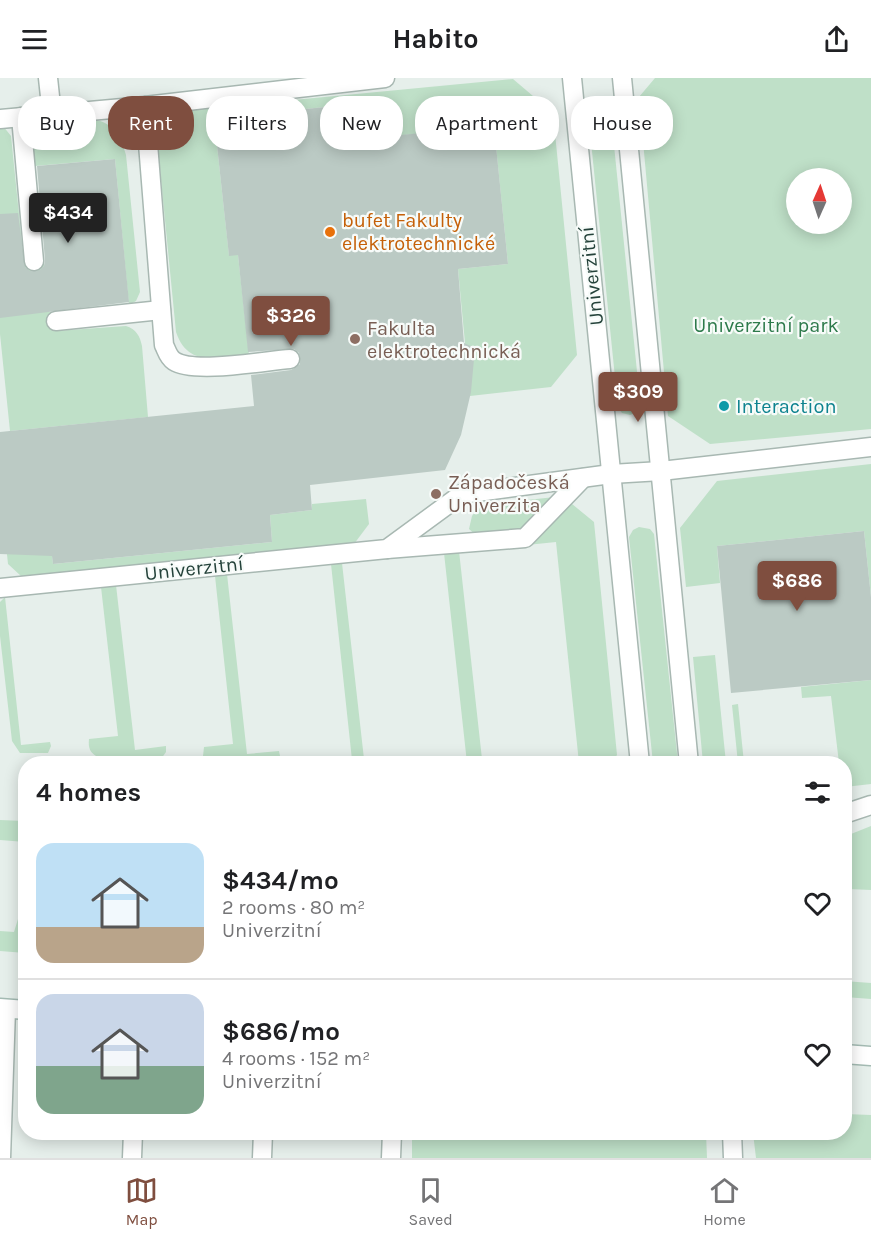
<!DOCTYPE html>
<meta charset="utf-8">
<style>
body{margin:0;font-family:Karla,sans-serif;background:#f6f6f6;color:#202124;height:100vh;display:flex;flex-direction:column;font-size:22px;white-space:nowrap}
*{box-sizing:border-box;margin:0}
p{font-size:20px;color:#757577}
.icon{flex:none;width:33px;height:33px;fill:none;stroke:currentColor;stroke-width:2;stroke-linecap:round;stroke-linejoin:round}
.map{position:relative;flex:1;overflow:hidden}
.details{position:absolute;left:18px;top:678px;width:834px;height:384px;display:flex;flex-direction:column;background:#fff;border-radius:24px;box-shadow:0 3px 15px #0003}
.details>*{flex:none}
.guide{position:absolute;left:18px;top:18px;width:836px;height:54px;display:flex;gap:12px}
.needle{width:39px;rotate:3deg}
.tools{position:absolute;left:786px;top:90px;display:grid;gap:12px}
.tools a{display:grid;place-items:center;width:66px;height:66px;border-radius:50%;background:#fff;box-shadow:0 3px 15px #0003;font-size:30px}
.price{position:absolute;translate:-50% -51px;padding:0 14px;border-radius:6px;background:#7f4e3f;color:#fff;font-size:20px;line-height:39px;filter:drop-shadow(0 2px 3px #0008)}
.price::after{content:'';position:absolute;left:50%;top:36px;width:18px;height:14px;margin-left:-9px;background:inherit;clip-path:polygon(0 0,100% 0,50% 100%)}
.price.on{background:#222;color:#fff}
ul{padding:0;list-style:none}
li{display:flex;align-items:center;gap:18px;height:150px;padding:0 18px}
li+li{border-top:2px solid #e0e0e0}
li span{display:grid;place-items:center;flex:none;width:168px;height:120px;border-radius:18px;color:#555}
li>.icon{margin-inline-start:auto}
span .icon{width:72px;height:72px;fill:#fffc;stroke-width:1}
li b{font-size:26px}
h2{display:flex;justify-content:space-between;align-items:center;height:72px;padding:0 18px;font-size:26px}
.pill{padding:0 21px;border-radius:24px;background:#fff;box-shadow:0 3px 15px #0003;font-size:21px;line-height:54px}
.pill.on{background:#7f4e3f;color:#fff}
header{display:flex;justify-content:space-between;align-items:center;height:78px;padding:0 18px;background:#fff;font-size:27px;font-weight:700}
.dock{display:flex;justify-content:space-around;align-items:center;height:84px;border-top:2px solid #e0e0e0;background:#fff;font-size:16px;color:#757577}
.dock a{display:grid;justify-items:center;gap:3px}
.dock .on{color:#7f4e3f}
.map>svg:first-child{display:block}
.green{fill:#bfe0c8;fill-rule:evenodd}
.building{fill:#bbcac4}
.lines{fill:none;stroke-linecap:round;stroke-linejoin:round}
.lane-casing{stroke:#a8b8b2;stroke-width:21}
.street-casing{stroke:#a8b8b2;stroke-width:21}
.secondary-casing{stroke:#a4bbb3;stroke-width:21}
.lane{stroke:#fff;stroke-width:18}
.street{stroke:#fff;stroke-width:18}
.secondary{stroke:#fff;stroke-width:18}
.food-dot{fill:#e8710a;stroke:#f7fbf9;stroke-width:2}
.education-dot{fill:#8d6e63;stroke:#f7fbf9;stroke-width:2}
.culture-dot{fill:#0f9aa8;stroke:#f7fbf9;stroke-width:2}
.labels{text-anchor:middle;stroke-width:4.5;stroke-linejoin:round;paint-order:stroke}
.food-label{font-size:20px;fill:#c56008;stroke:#f7fbf9;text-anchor:start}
.street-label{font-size:20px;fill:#24423a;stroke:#f7fbf9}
.park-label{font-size:20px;fill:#2d7a4b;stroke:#f7fbf9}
.education-label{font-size:20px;fill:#785e54;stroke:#f7fbf9;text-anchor:start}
.culture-label{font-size:20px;fill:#0d838f;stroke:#f7fbf9;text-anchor:start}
</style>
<header><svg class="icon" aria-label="menu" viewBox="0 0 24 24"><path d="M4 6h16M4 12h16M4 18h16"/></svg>Habito<svg class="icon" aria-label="share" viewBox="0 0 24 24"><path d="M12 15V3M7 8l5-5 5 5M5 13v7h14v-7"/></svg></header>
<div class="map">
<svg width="871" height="1080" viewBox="0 0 871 1080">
<rect width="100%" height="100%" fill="#e6efeb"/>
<g class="green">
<path d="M655 0H871V351L710 366 668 338 639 19ZM796 100H842V146H796Z"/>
<path d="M513 1 553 35 577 277 551 309 470 318 458 191 508 186 494 49 359 61 356 26 214 40 229 177H238L249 277C219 280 188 290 176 254L158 71C159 51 169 39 188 32Z"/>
<path d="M600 19 606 22 610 28 640 323 637 334 630 337 622 335 618 329 588 34 590 23Z"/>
<path d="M94 41C114 46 121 58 126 77L140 214 136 223 129 227 115 81 35 88 32 58 36 49 47 45Z"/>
<path d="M0 48H3L11 58 24 185 44 184 49 234H53L55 253 126 248C136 251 140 258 142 268L148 339 10 353 0 256Z"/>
<path d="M871 386V519L864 453 717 468 720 505 686 509 680 450 717 403Z"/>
<path d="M555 419 521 455 478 459 469 451 472 438 480 427Z"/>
<path d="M366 421 369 446 354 466 21 498 8 486 5 457 47 430 53 486 272 464 270 437 312 432V426Z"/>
<path d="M565 426H572L594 444 617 677 611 685H579L556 464 527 467Z"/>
<path d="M639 449 650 451 654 456 678 685H653L629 459 633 452Z"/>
<path d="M459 473 482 681 506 679 509 685H467L444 475Z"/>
<path d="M342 485 364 681 395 678 396 685H329L352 682 331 486Z"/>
<path d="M227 496 247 676 279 673 280 678 278 685H209L203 678 204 669 233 666 215 498Z"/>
<path d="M116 507 135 672 166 668V674L161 681 98 679C90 675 88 670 89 661L118 658 101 509Z"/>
<path d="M5 519 21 667 50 664 51 668 48 675H20L12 663 0 558V524Z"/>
<path d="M715 577 726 685H703L693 579Z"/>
<path d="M871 602V706L845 709 844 686 839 685 831 618 802 620 801 609Z"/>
<path d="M738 626 744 685H738L732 627Z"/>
<path d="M0 742 25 743V764L0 762Z"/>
<path d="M871 748V812L848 811 847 832 845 831V762L851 756Z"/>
<path d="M25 832V875L0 873V853L14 854 18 841Z"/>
<path d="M844 903 871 905V921L845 919Z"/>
<path d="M845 1036 871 1037V1080H756L753 1055 844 1054Z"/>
<path d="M412 1055H706L707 1080H412Z"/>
</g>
<g class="building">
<path d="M356 26 359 61 494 48 508 186 458 191 464 265 475 270 471 314 461 357 445 392 310 407 312 432 270 437 272 464 53 486 52 478 0 476V354L254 328 251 297 291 292 300 286 299 275 294 271 248 274 238 177 229 178 214 40Z"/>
<path d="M115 81 129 224 0 240V136L18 135 25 189 30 193 40 192 44 188 45 182 37 88Z"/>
<path d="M864 453 871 519V602L731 615 717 468Z"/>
</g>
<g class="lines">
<defs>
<g id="lane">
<path d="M48 0 52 37"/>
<path d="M145 28 164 267C167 273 168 279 174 283 194 296 264 283 290 281"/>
<path d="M21 39 34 183"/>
<path d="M56 243 161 232"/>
<path d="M844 736 871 727"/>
<path d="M732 1054 733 1080"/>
<path d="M1 1080 6 931"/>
<path d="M132 1080 133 1054"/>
<path d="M262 1080 263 1054"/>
<path d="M391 1080 392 1054"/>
</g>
<g id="street">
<path d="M572 0 640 686"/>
<path d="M622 0 689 686"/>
<path d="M0 41 145 28 385 0"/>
<path d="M387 471 525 460 583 400"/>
<path d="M0 510 387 471 462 416 611 396 661 393 871 369"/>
</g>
<g id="secondary">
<path d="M0 930 26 932"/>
<path d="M844 976 871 978"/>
</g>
</defs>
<use href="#lane" class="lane-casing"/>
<use href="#street" class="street-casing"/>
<use href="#secondary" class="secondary-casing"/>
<use href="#lane" class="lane"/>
<use href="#street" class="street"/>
<use href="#secondary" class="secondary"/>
</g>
<circle class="food-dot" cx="330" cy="154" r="6"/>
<g class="education-dot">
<circle cx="355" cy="261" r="6"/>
<circle cx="436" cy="416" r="6"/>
</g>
<circle class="culture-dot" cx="724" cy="328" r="6"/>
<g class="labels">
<g class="food-label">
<text x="342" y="149">bufet Fakulty<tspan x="342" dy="23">elektrotechnické</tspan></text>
</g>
<g class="street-label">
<text transform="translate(591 198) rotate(-96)" y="7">Univerzitní</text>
<text transform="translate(194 490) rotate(-6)" y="7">Univerzitní</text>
</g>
<g class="park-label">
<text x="766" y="254">Univerzitní park</text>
</g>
<g class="education-label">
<text x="367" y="257">Fakulta<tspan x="367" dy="23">elektrotechnická</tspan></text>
<text x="448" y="411">Západočeská<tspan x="448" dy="23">Univerzita</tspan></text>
</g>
<g class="culture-label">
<text x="736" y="335">Interaction</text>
</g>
</g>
</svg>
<div class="tools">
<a><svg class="needle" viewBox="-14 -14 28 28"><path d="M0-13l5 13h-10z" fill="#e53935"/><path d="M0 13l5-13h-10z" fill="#757577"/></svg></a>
</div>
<b class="price on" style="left:68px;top:166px">$434</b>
<b class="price" style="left:291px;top:269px">$326</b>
<b class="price" style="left:638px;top:345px">$309</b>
<b class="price" style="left:797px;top:534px">$686</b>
<div class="guide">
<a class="pill">Buy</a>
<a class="pill on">Rent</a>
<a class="pill">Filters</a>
<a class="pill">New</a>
<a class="pill">Apartment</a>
<a class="pill">House</a>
</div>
<section class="details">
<h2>4 homes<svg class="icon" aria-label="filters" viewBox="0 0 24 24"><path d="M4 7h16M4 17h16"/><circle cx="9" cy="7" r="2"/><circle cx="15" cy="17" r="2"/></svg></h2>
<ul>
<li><span style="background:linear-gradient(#bfe0f5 70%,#b9a48a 0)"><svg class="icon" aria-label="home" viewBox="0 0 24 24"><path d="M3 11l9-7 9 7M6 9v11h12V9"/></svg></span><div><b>$434/mo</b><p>2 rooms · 80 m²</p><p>Univerzitní</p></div><svg class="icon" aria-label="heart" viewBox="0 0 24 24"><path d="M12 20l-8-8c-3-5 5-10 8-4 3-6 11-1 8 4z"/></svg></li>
<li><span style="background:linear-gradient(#c9d6e8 60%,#7fa58c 0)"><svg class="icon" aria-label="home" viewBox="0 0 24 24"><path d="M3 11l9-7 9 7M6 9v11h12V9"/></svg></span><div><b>$686/mo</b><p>4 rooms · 152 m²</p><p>Univerzitní</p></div><svg class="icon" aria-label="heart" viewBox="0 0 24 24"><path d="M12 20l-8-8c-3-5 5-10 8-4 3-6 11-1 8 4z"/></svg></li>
</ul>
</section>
</div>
<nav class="dock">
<a class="on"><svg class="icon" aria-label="map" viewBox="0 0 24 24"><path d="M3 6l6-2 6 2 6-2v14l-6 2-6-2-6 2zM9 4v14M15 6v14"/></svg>Map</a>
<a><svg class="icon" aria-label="saved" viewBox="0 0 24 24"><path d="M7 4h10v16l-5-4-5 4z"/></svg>Saved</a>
<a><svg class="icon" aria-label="home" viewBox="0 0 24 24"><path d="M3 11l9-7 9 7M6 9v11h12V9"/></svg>Home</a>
</nav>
